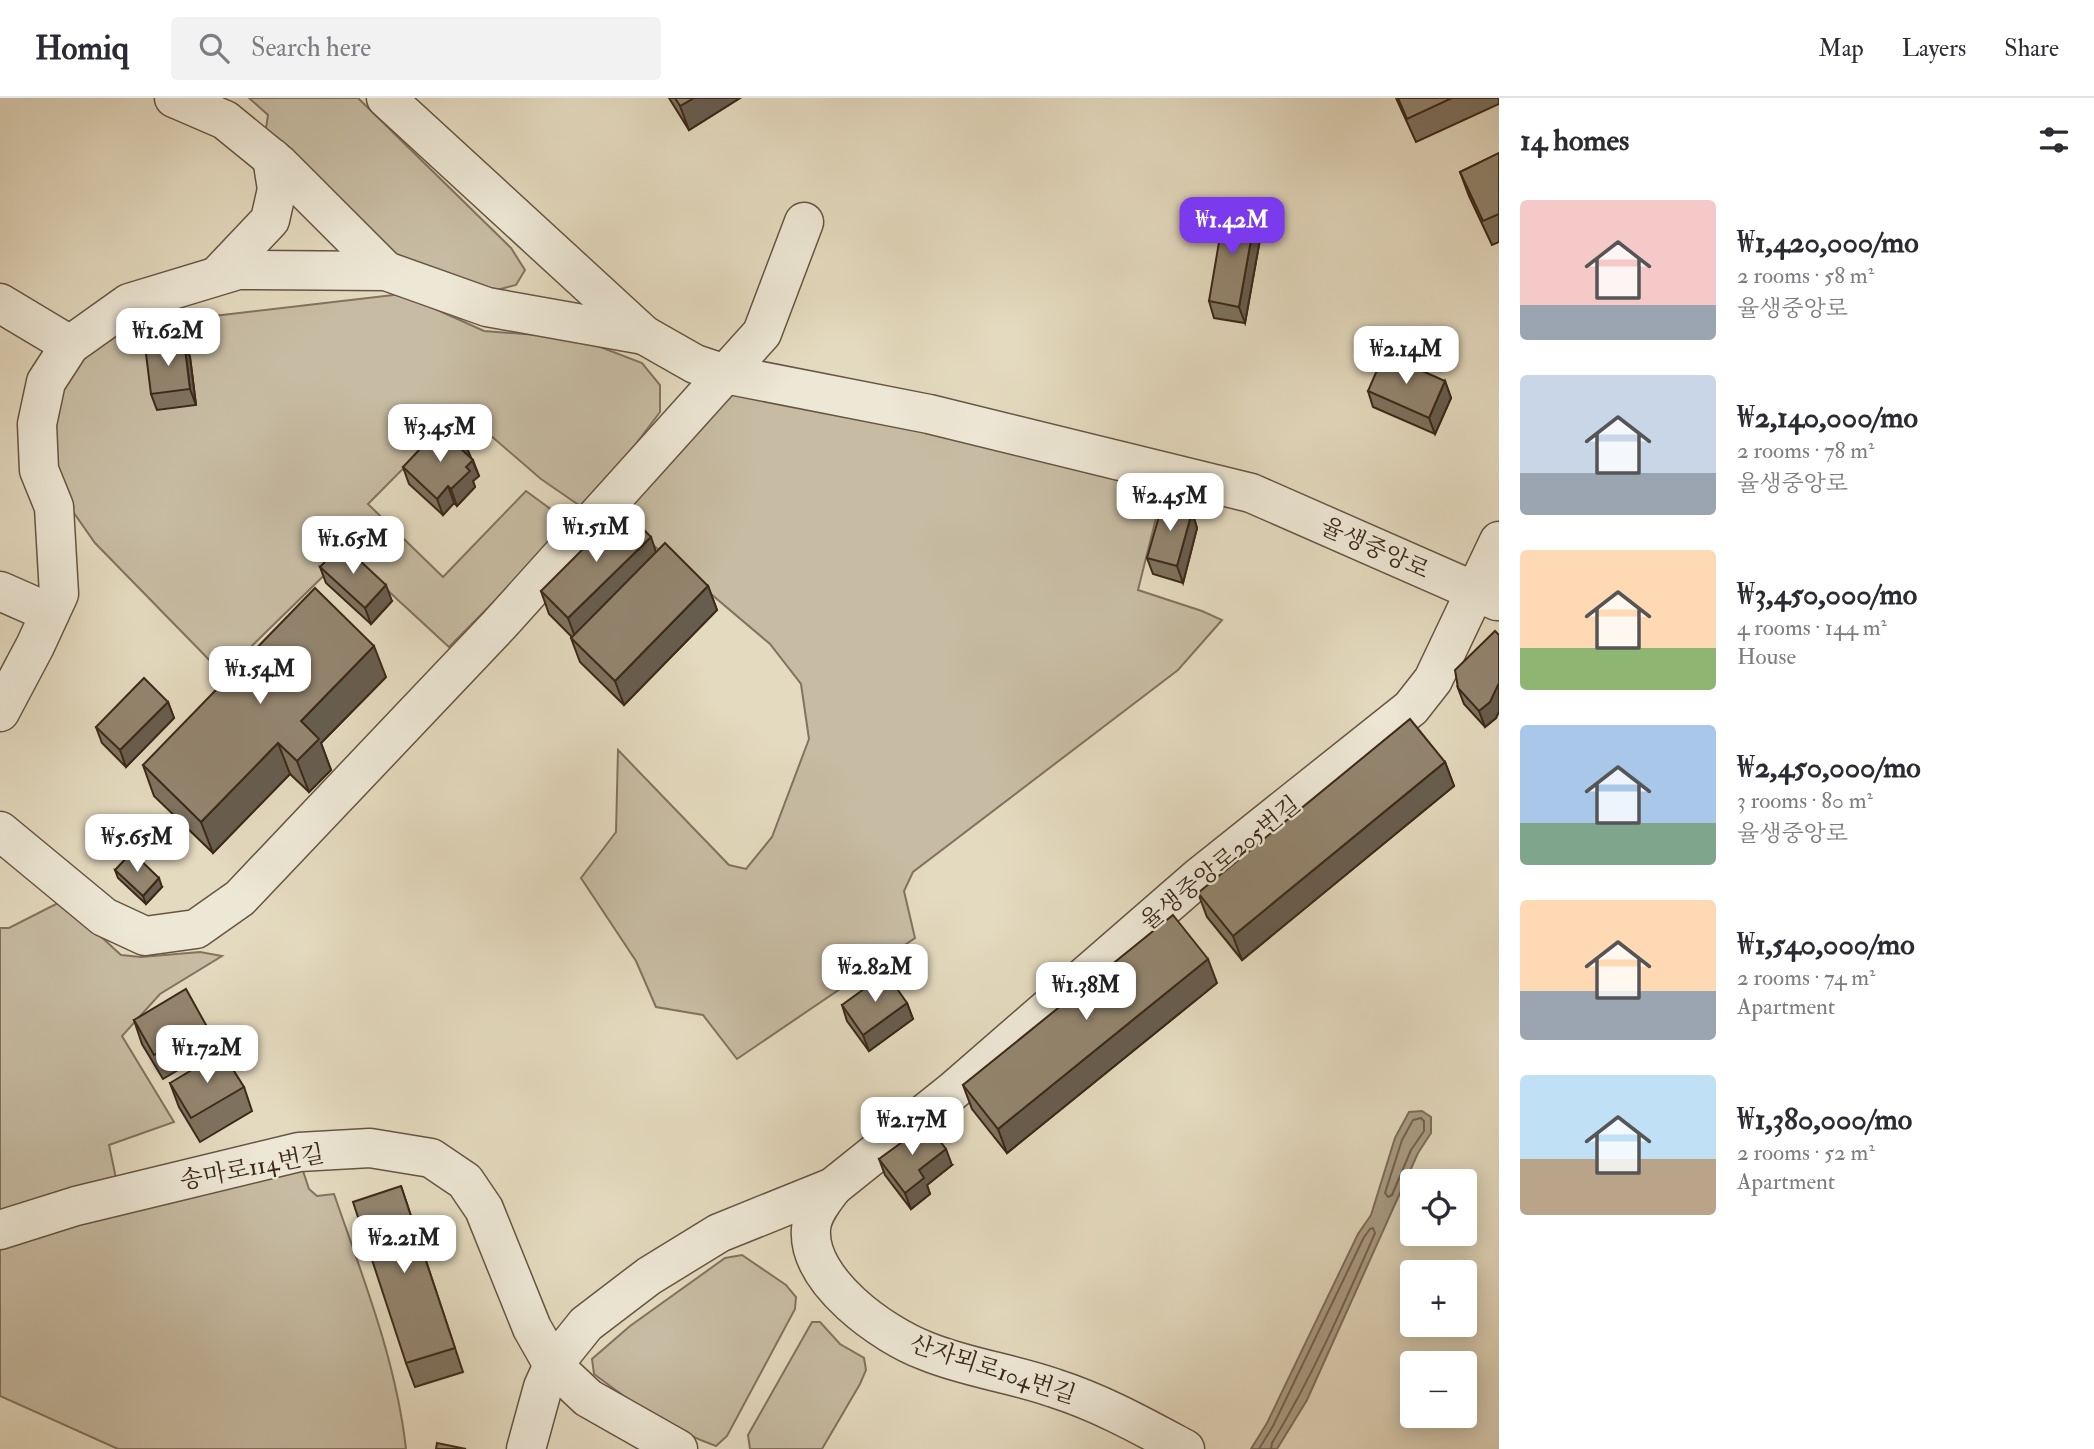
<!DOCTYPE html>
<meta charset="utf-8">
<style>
body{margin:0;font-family:"IM FELL Double Pica","Noto Serif KR",serif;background:#f2f2f3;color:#2b2b33;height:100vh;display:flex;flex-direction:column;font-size:26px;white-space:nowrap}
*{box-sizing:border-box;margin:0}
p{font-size:23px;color:#7c7c81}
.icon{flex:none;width:38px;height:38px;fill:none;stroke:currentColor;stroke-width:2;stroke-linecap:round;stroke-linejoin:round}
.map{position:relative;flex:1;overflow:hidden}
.side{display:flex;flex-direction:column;background:#fff;width:595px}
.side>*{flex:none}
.buttons{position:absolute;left:1400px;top:1071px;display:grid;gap:14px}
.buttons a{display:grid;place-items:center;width:77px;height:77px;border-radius:7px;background:#fff;box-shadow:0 4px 18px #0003;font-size:35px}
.price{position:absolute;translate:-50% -60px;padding:0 16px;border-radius:14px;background:#fff;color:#222;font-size:23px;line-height:46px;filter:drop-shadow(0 2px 4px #0008)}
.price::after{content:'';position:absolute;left:50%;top:42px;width:21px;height:16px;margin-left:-10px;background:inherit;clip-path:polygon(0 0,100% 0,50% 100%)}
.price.active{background:#7c3aed;color:#fff}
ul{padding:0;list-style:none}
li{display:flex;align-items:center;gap:21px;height:175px;padding:0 21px}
li span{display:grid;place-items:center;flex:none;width:196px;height:140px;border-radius:7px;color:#555}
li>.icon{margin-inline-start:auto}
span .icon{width:84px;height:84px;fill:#fffc;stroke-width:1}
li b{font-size:30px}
h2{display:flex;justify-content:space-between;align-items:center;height:84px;padding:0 21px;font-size:30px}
header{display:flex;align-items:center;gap:42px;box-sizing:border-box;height:98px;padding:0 35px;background:#fff;border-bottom:2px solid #e1e1e2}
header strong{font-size:33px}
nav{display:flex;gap:38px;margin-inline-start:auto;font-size:24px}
.search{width:490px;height:63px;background:#f2f2f3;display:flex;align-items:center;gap:18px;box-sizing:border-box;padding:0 24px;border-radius:7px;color:#7c7c81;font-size:26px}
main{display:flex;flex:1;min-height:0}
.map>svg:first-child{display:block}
.green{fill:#c7bca3;stroke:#82725e;stroke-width:2}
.water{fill:#ab9e87;stroke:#7f6f5b;stroke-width:2}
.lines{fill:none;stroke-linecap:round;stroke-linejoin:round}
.shore{stroke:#746450;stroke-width:2}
.minor-casing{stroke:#665542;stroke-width:41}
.minor{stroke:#ede7d5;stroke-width:38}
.wall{fill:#7e725f;stroke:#3c2919;stroke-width:2}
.shaded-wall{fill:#675d4e;stroke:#3c2919;stroke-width:2}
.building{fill:#93856f;stroke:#3c2919;stroke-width:2}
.labels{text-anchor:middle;stroke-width:5;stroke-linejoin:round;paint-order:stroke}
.street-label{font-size:24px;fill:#3c2919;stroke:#ede7d5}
</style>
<header>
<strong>Homiq</strong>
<div class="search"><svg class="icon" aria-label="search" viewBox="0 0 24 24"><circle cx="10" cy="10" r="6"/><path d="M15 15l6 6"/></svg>Search here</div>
<nav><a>Map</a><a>Layers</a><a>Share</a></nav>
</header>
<main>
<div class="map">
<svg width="1499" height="1351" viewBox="0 0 1499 1351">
<rect width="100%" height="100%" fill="#e4dabf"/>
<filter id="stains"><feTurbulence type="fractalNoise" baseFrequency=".00286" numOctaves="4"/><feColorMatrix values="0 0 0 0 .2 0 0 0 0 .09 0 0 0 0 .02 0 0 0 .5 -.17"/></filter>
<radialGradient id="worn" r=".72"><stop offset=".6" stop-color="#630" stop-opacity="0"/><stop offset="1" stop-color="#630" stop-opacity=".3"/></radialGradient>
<g class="green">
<path d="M249 0H358L511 150 525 172 516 187 493 193 395 156 265 37 268 17Z"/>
<path d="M402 196 484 233 577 240 642 265 660 287V314L586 412 541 381 461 312 368 406 443 479 526 393 571 426 449 549 347 455 223 576 95 445 62 398 50 318 62 279 120 229Z"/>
<path d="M737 291 790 299 1163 392 1138 492 1202 513 1222 522 1178 572 913 774 904 793 915 840 737 961 703 917 656 909 636 863 581 780 616 734 618 652 729 767 746 771 772 739 809 641 801 586 770 546 620 419 705 309Z"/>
<path d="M62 803 121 857 141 859 200 854 222 858 160 896 122 938 174 1024 109 1047 122 1109 302 1070 309 1091 317 1098 334 1096C363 1180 396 1262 406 1351H118L0 1298V830H9Z"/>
<path d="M742 1157 786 1187 796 1199 795 1211 727 1338 716 1348C671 1332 632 1305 594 1276L592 1261 630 1228 725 1160Z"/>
<path d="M812 1224H820L840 1246 864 1260 866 1272 860 1286 822 1351H750L748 1337Z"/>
</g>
<path class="water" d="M1422 1013 1431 1019V1035L1418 1055 1307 1302 1277 1351H1251L1267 1325 1358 1136 1371 1117 1395 1040 1409 1014Z"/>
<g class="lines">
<g class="shore">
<path d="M1421 1020 1424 1023V1033L1411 1052 1392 1097 1388 1099 1385 1095 1402 1042 1413 1022Z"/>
<path d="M1259 1351 1273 1328 1364 1139 1370 1131 1373 1130 1375 1135C1344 1206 1313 1278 1272 1345L1271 1351"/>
</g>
<defs>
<g id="minor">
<path d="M174 0 225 22 279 66 386 173"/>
<path d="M386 0 644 237 695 266 725 276 929 316 1251 395 1497 503"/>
<path d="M218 177 270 122 277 91 272 60"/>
<path d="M0 205 70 247"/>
<path d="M0 493 50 515"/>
<path d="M0 614 35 548 59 496 54 409 39 372 37 326 46 284 70 247 129 205 238 172 386 173 487 209 644 237"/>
<path d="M0 733 104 819 145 838 196 831 240 800 499 527 762 235 804 124"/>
<path d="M833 1089C824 1101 812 1115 811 1131 807 1183 883 1237 926 1253 967 1270 1012 1275 1054 1290 1101 1305 1142 1328 1185 1351"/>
<path d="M0 1132 76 1108 299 1054 370 1050 431 1060 465 1083 484 1111 532 1230 553 1267 588 1300 678 1351"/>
<path d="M526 1351 543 1289 553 1267 586 1226 649 1178 719 1135 833 1089 954 992 1199 779 1411 610 1433 582 1499 443"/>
</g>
</defs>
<use href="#minor" class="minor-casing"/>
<use href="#minor" class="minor"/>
</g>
<g class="wall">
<path d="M669 0H740L689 32Z"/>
<path d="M1396 0H1499V6L1416 44Z"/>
<path d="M1499 55V144L1492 147 1469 98 1460 74Z"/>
<path d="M1262 130 1245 225 1214 220 1209 203Z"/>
<path d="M184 243 190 259 196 307 157 312 151 296Z"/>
<path d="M1445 283 1451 300 1435 336 1373 309 1368 293Z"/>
<path d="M470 359 473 362 479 378 473 383 475 389 457 408 454 405 443 417 409 386 403 369Z"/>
<path d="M1192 414 1197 430 1183 485 1153 476 1147 460Z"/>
<path d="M656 454 708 488 717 512 624 607 580 564 571 540 572 539 549 516 541 493Z"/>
<path d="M320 469 392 503 371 526 326 485Z"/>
<path d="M386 579 321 645 331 672 309 694 290 676 213 755 154 698 143 667Z"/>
<path d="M1458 590 1496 620 1485 629 1464 606Z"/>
<path d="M168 604 174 620 126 669 102 645 96 629Z"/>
<path d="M1445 664 1454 688 1242 862 1207 819 1198 795Z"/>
<path d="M115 772 162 789 146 806 118 780Z"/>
<path d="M1217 885 1007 1055 972 1011 963 987Z"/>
<path d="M907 905 913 921 869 953 847 923 842 907Z"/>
<path d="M134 922 206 927 215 950 163 981 142 946Z"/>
<path d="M170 985 244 989 252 1013 200 1044 179 1009Z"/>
<path d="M879 1061 952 1067 927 1087 930 1096 911 1111 885 1077Z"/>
<path d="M401 1088 463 1274 415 1289 406 1265Z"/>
</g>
<g class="shaded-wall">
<path d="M694 0H740L689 32 680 8Z"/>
<path d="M1256 114 1262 130 1245 225 1239 209Z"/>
<path d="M184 243 190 259 196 307 190 291Z"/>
<path d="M1445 283 1451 300 1435 336 1429 320Z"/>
<path d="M466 348 479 378 473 383 475 389 457 408 451 391 466 369 462 352Z"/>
<path d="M448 388 454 405 443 417 437 401Z"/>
<path d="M1192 414 1197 430 1183 485 1177 468Z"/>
<path d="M651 439 659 463 577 544 568 520Z"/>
<path d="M386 487 392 503 371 526 365 510Z"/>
<path d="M708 488 717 512 624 607 615 583Z"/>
<path d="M374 548 386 579 321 645 331 672 309 694 297 663 301 623Z"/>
<path d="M1499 585V614L1496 620 1485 629 1479 613Z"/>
<path d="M168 604 174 620 126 669 120 652Z"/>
<path d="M278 645 290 676 213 755 201 724Z"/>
<path d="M1445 664 1454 688 1242 862 1233 838Z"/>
<path d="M159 780 162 789 146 806 143 798Z"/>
<path d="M1208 861 1217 885 1007 1055 998 1031Z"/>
<path d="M907 905 913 921 869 953 863 937Z"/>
<path d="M946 1051 952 1067 927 1087 930 1096 911 1111 905 1095 919 1072Z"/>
</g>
<g class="building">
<path d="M675 0H694L680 8Z"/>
<path d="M1398 0H1452L1407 21Z"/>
<path d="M1499 55V116L1483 123 1460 74Z"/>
<path d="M1225 109 1256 114 1239 209 1209 203Z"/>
<path d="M184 243 190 291 151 296 145 248Z"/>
<path d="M1384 256 1445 283 1429 320 1368 293Z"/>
<path d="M440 330 454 343 457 339 466 348 462 352 473 362 466 369 470 373 451 391 448 388 437 401 403 369Z"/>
<path d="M1172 401 1183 403 1192 414 1177 468 1147 460 1162 408Z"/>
<path d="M623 411 651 439 568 520 541 493Z"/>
<path d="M665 445 708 488 615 583 571 540Z"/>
<path d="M342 446 386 487 365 510 320 469Z"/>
<path d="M315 490 374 548 301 623 319 641 297 663 278 645 201 724 143 667Z"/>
<path d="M1495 533 1499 537V585L1490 604 1479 613 1458 590 1455 572Z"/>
<path d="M144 580 168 604 120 652 96 629Z"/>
<path d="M1410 621 1445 664 1233 838 1198 795Z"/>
<path d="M132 754 159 780 143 798 115 772Z"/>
<path d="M1173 817 1208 861 998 1031 963 987Z"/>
<path d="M886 875 907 905 863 937 842 907Z"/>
<path d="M186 891 206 927 154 957 134 922Z"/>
<path d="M222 954 244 989 191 1020 170 985Z"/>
<path d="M927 1026 946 1051 919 1072 924 1080 905 1095 879 1061Z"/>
<path d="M401 1088 455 1250 406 1265 353 1104Z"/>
<path d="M437 1345 466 1351H436Z"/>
</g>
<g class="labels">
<g class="street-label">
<text transform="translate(1375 450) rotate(24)" y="8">율생중앙로</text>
<text transform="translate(1220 765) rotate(-39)" y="8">율생중앙로205번길</text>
<text transform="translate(252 1069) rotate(-11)" y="8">송마로114번길</text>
<text transform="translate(993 1271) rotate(18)" y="8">산자뫼로104번길</text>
</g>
</g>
<rect width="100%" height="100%" filter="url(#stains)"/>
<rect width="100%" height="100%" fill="url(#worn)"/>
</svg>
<div class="buttons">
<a><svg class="icon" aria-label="locate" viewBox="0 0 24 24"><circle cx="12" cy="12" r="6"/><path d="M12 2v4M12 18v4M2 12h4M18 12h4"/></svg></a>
<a>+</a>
<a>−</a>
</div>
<b class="price active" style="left:1232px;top:159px">₩1.42M</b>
<b class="price" style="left:168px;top:270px">₩1.62M</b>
<b class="price" style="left:1406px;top:288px">₩2.14M</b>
<b class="price" style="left:440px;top:366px">₩3.45M</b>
<b class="price" style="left:1170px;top:435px">₩2.45M</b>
<b class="price" style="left:596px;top:466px">₩1.51M</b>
<b class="price" style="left:353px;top:478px">₩1.65M</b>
<b class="price" style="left:260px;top:608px">₩1.54M</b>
<b class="price" style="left:137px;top:776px">₩5.65M</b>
<b class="price" style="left:875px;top:906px">₩2.82M</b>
<b class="price" style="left:1086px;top:924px">₩1.38M</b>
<b class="price" style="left:207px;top:987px">₩1.72M</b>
<b class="price" style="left:912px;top:1059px">₩2.17M</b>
<b class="price" style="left:404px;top:1177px">₩2.21M</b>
</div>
<section class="side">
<h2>14 homes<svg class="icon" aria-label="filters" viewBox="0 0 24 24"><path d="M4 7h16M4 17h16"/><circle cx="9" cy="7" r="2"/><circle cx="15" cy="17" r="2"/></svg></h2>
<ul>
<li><span style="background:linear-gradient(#f6c9c9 75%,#9aa5b1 0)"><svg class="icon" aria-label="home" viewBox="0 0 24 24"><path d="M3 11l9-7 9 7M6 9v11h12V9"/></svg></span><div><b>₩1,420,000/mo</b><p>2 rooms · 58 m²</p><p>율생중앙로</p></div></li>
<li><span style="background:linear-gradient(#c9d6e8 70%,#9aa5b1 0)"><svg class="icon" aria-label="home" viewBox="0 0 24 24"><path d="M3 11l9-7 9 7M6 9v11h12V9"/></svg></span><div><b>₩2,140,000/mo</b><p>2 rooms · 78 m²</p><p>율생중앙로</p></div></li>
<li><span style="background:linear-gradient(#ffd9b3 70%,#8fb573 0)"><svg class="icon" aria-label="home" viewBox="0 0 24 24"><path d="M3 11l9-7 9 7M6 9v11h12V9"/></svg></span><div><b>₩3,450,000/mo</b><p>4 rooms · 144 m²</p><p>House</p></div></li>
<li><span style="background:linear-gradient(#a9c7e8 70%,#7fa58c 0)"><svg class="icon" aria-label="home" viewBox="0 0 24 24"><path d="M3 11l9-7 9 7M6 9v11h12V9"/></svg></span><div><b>₩2,450,000/mo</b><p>3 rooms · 80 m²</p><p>율생중앙로</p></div></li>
<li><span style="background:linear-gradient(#ffd9b3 65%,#9aa5b1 0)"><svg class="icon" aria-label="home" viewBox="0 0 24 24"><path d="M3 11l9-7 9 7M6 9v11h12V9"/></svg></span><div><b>₩1,540,000/mo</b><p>2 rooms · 74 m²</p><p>Apartment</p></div></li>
<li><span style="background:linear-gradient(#bfe0f5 60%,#b9a48a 0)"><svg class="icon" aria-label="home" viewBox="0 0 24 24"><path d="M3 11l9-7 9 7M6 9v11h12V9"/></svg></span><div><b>₩1,380,000/mo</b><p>2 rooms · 52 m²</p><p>Apartment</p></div></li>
</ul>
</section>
</main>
